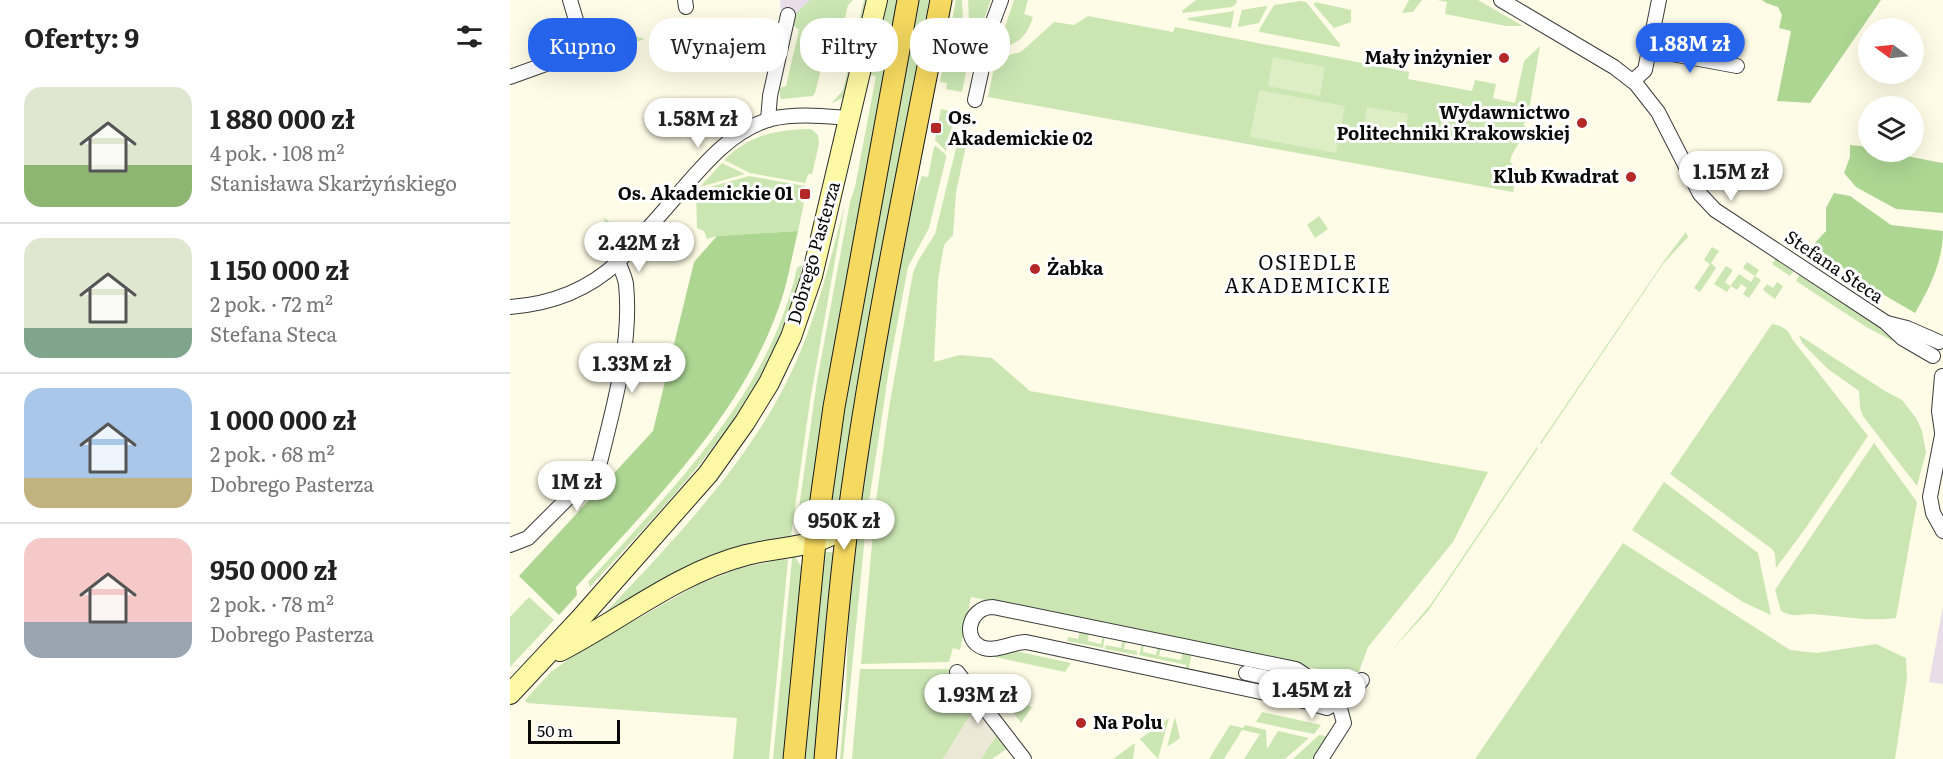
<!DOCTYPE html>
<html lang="pl">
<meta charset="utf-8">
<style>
body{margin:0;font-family:Literata,serif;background:#f2f2f2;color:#222;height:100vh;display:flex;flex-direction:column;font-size:22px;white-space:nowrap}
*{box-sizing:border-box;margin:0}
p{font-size:20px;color:#767676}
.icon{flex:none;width:33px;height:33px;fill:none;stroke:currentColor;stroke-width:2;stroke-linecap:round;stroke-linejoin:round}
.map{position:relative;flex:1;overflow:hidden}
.details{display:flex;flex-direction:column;background:#fff;width:510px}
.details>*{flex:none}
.hud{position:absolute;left:18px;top:18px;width:570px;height:54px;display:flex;gap:12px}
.needle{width:39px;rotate:285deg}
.fabs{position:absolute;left:1348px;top:18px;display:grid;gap:12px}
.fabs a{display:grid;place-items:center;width:66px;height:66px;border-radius:50%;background:#fff;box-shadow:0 6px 24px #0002;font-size:30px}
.scale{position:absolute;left:18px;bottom:15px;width:92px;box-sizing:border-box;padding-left:6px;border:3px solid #090909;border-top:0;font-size:16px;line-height:21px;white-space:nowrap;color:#090909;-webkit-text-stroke:4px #fff;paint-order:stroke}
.price{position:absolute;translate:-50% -51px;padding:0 14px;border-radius:21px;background:#fff;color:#222;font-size:20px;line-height:39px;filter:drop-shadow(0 2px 3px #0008)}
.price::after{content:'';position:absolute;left:50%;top:36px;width:18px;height:14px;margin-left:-9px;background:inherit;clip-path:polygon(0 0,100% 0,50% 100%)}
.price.current{background:#2563eb;color:#fff}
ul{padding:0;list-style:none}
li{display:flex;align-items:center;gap:18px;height:150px;padding:0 24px}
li+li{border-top:2px solid #e0e0e0}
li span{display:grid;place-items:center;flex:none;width:168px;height:120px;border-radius:18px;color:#555}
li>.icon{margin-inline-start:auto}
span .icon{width:72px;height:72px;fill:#fffc;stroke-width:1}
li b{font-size:26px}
h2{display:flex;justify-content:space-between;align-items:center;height:72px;padding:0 24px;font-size:26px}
.chip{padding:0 21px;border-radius:24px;background:#fff;box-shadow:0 6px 24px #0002;font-size:21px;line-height:54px}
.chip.current{background:#2563eb;color:#fff}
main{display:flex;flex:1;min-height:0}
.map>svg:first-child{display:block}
.industrial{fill:#e8dde9}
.green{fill:#cbe6b3}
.forest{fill:#add693}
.pitch{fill:#ddeec4}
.plaza{fill:#ece8d8}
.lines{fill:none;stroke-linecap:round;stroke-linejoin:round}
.street-casing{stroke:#3c3c3c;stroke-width:16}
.secondary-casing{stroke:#2b2b2b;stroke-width:22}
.primary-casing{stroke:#1a1a1a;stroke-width:23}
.street{stroke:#fff;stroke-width:14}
.secondary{stroke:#fdf8a3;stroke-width:20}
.primary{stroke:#f5d960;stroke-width:21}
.poi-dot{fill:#b42827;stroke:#fff;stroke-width:2}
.labels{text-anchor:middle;stroke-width:6;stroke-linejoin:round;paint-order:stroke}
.poi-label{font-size:18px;font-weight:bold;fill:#090909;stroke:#fff;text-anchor:end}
.street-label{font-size:18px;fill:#090909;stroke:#fff}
.neighbourhood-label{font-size:20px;letter-spacing:1.5px;fill:#090909;stroke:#fff}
</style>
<main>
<section class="details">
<h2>Oferty: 9<svg class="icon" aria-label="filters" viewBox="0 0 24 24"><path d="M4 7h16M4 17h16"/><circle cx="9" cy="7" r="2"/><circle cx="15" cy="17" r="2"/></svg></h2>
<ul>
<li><span style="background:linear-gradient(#dfe7d0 65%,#8fb573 0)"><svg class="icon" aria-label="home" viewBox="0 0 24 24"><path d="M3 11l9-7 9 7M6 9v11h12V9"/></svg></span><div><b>1 880 000 zł</b><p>4 pok. · 108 m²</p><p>Stanisława Skarżyńskiego</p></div></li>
<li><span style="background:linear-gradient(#dfe7d0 75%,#7fa58c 0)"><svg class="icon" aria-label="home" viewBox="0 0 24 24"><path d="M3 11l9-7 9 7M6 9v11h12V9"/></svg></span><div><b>1 150 000 zł</b><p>2 pok. · 72 m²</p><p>Stefana Steca</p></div></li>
<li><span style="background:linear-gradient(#a9c7e8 75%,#c2b280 0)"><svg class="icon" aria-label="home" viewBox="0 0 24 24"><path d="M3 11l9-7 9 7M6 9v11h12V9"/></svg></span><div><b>1 000 000 zł</b><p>2 pok. · 68 m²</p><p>Dobrego Pasterza</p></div></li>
<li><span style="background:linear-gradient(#f6c9c9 70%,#9aa5b1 0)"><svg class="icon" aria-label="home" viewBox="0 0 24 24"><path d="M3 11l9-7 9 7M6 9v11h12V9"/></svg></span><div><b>950 000 zł</b><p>2 pok. · 78 m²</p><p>Dobrego Pasterza</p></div></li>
</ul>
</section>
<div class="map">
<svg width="1433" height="759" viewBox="0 0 1433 759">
<rect width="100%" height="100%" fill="#fefbe6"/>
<g class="industrial">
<path d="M270 0H304L286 17 271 13Z"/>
<path d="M1433 606V684L1419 682Z"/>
</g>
<g class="green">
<path d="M300 0H343L338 5 323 67 312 65 305 93 303 96 272 99 270 98V88L276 86 289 30 282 24 284 15Z"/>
<path d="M354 0H360L334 97 321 104 333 90Z"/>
<path d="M372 0H388L327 327 298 513 295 523 288 532 286 529 307 381 340 202 345 187 366 76 358 75 349 118Z"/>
<path d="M408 0H419L351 366 328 510 319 527H317C341 350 375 175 408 0Z"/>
<path d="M446 0H452L456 72 452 92 436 89 437 83 430 82Z"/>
<path d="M458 0H481L475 16 465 58 461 57Z"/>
<path d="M504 0H518L514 14 523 17C517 36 508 45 488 48Z"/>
<path d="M686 0H727L726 4 722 7 673 13 672 11Z"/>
<path d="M899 0H912L903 12 892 13Z"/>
<path d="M927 0H968L1013 26H996L935 14 937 2Z"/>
<path d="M791 1 796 2 830 44V47L750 32 749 30 764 5Z"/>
<path d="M805 2 841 10V22L824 28 804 5Z"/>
<path d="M756 6 757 7 749 23 729 27 728 25 732 10Z"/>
<path d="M724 11 721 28 678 20V18Z"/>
<path d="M578 16 663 32 665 27 899 72 898 79 962 91 965 80 986 84 983 98 1005 103 1014 61 1030 46 1017 122 1013 124 1016 127C1013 142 1004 146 1000 161L1007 171 1003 192 478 97 486 58 511 52 544 22 564 25Z"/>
<path d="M94 31 100 50 90 53 84 34Z"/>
<path d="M104 31 135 39 104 49 101 38Z"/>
<path d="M431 109 446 112 436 151 425 140Z"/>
<path d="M453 120 458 136 446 192 443 235 434 245 428 280 424 362 450 355 482 358 520 391 978 472 943 542 858 647 847 677 461 597 450 650 443 648 439 662 351 664 366 501 379 408 403 273 408 261 425 234Z"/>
<path d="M301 129 308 135 309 144 302 174H298L295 183 240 173 214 160C241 134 265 130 301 129Z"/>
<path d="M426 146 436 155V158L419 228 398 267 380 363 357 515 333 759H330L336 690 340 578 362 418 399 212 412 176 418 177 424 147Z"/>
<path d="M212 163 235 174 190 187Z"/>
<path d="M239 176 295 186 291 202 294 203 288 231 207 236 197 239 194 231 187 228 186 191Z"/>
<path d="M335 204 300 401 281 536 80 624 89 615 91 616 95 613C159 545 230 472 273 389 304 331 318 267 335 204Z"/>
<path d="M809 216 818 229 805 238 797 225Z"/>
<path d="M93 217 116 235 108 244Z"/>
<path d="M1176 232 1178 237 1153 264 1031 444 1030 443 1154 261Z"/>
<path d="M1202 247 1209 251 1201 263 1206 268 1190 292 1184 288 1200 264 1194 260Z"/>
<path d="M1266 258 1284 270 1280 276 1262 264Z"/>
<path d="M1237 262 1249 270 1245 276 1251 280 1239 298 1233 294 1237 288 1231 284 1227 290 1221 286 1217 292 1204 284 1216 266 1223 270 1215 282 1220 286 1229 274 1241 282 1245 276 1233 268Z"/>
<path d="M292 265C290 286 283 304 276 323 235 427 154 506 80 587L78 582C162 489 259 395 287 268Z"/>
<path d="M1290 274 1390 341 1394 347 1358 328 1286 281Z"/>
<path d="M1267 282 1273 286 1265 299 1253 290 1257 284 1263 288Z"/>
<path d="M1262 324C1272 326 1279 329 1282 339L1358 436 1295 529 1266 568 1265 554 1262 549 1160 474Z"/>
<path d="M1289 335 1375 391 1392 400 1406 418 1412 431 1416 452 1407 486 1353 416 1350 408 1349 391 1318 369 1292 343Z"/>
<path d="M1364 443 1407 502 1386 618C1358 622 1331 616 1303 614 1290 614 1283 618 1271 611L1265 590Z"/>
<path d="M1027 447 1028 448 918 611 881 651 921 604Z"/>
<path d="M1154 482 1248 553 1261 615 1233 602 1122 530Z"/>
<path d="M1113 543 1280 650 1307 653 1366 644 1396 658 1397 679 1385 759H965Z"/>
<path d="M315 552H321L324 554 304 759H294Z"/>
<path d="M284 554 292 569 274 759H263L282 559Z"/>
<path d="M273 559 278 560 259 759H223L227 718 17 703 15 700 41 672 64 655 187 585 230 568Z"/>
<path d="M19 597 44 620 0 667V617Z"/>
<path d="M570 630 579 632 578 641 591 644 593 635H595L593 648 557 641 558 637 568 639Z"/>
<path d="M613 639 616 640 614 649 627 651V655L595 649 596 645 611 648Z"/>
<path d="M632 643H634L633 652 646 655 648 646 651 647 649 656 671 660 673 651 682 653 678 671H675L676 665 629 655Z"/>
<path d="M500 650 561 663 555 672 476 655Z"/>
<path d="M350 669H439L466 706 433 759H342Z"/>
<path d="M493 698 522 707 511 723Z"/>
<path d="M752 712 811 725 804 734 746 722Z"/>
<path d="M665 717 670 738 657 747Z"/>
<path d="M659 718 648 759 630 739Z"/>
<path d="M720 725 733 728 735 725 756 730 757 749 768 731 799 738 775 759H734L750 734 732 730 714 759H699Z"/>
<path d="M487 734 498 748 482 759H471Z"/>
<path d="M809 735 821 737 807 759H783Z"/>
<path d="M625 743 623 759H603Z"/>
</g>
<g class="forest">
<path d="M1252 0H1371L1300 103 1267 101 1281 31 1269 28 1272 15 1268 7 1256 3Z"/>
<path d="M1340 145 1359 147V152C1381 152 1410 159 1433 163V213L1386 209 1346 187 1334 173 1340 157Z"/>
<path d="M1324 193 1340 196 1381 225 1433 231C1433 260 1420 288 1405 313L1352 282 1303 245 1316 231V208Z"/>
<path d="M288 231C281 260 277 288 266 315 226 422 141 504 66 587L67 595 49 615 9 576 143 431 184 262 207 236Z"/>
</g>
<g class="pitch">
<path d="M763 57 815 67 810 96 758 86Z"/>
<path d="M749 90 835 106 826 153 740 137Z"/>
<path d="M857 107 898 114 894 139 853 131Z"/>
</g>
<path class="plaza" d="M466 706 487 734 471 759H433Z"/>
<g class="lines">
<defs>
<g id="street">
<path d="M175 0 176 7"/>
<path d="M991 0 1104 67 1126 84 1148 112 1190 194 1205 210 1375 322 1392 338 1423 356"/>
<path d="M1140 50 1227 66"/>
<path d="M0 77 75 50 60 0"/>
<path d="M1123 81 1135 70 1149 0"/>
<path d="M465 100 481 27 491 0"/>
<path d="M258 120 260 96 278 15"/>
<path d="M0 307C41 304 78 290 108 262 126 242 145 221 163 200 190 169 219 131 261 119 286 113 313 116 339 118"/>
<path d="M1377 323 1397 328 1429 342"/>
<path d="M1433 430 1420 497 1423 513 1433 531"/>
<path d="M1432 432 1429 411 1432 376"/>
<path d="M0 545 18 538 83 473 90 462C104 405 122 344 116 284 115 277 111 269 108 262"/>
<path d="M447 672 514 759"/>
<path d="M736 673C766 680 801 685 828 701L834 723 811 759"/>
<path d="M798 697 806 705 817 708 841 694 852 680"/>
<path d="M803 703 516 642C502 642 487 652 474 648 451 641 458 607 483 607L786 669 801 679 808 693"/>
</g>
<g id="secondary">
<path d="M50 651C112 619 167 573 236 555 269 546 317 549 338 521"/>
<path d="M0 694 71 618 198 474 235 422 259 383 281 337 302 276 367 0"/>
</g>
<g id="primary">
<path d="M284 759 305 542 324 407 398 0"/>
<path d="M315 759C323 667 330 575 343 483 366 321 400 161 431 0"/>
</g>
</defs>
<use href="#street" class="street-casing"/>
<use href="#secondary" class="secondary-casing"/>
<use href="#primary" class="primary-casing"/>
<use href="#street" class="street"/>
<use href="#secondary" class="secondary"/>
<use href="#primary" class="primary"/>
</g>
<g class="poi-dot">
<circle cx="994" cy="58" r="6"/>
<circle cx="1072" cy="123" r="6"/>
<rect x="420" y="122" width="12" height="12" rx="3"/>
<circle cx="1121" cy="177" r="6"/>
<rect x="289" y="188" width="12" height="12" rx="3"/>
<circle cx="525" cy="269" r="6"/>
<circle cx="571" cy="723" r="6"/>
</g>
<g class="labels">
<g class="poi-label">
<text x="982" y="64">Mały inżynier</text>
<text x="1060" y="119">Wydawnictwo<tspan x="1060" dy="21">Politechniki Krakowskiej</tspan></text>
<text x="438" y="124" text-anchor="start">Os.<tspan x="438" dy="21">Akademickie 02</tspan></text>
<text x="1109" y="183">Klub Kwadrat</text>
<text x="283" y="200">Os. Akademickie 01</text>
<text x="537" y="275" text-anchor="start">Żabka</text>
<text x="583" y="729" text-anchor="start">Na Polu</text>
</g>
<g class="street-label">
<text transform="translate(304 253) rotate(-74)" y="6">Dobrego Pasterza</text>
<text transform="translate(1324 267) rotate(34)" y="6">Stefana Steca</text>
</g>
<g class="neighbourhood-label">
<text x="798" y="270">OSIEDLE<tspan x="798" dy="23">AKADEMICKIE</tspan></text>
</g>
</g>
</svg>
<div class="fabs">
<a><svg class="needle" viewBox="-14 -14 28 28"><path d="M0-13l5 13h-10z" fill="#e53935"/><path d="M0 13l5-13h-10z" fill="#767676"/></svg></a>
<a><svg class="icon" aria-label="layers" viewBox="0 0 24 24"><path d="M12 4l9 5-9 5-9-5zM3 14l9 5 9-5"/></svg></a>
</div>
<div class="scale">50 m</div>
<b class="price current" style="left:1180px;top:74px">1.88M zł</b>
<b class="price" style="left:188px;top:149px">1.58M zł</b>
<b class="price" style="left:1221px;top:202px">1.15M zł</b>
<b class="price" style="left:129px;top:273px">2.42M zł</b>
<b class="price" style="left:122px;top:394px">1.33M zł</b>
<b class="price" style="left:67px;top:512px">1M zł</b>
<b class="price" style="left:334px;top:551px">950K zł</b>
<b class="price" style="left:802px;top:720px">1.45M zł</b>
<b class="price" style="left:468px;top:725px">1.93M zł</b>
<div class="hud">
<a class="chip current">Kupno</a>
<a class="chip">Wynajem</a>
<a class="chip">Filtry</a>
<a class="chip">Nowe</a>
</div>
</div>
</main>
